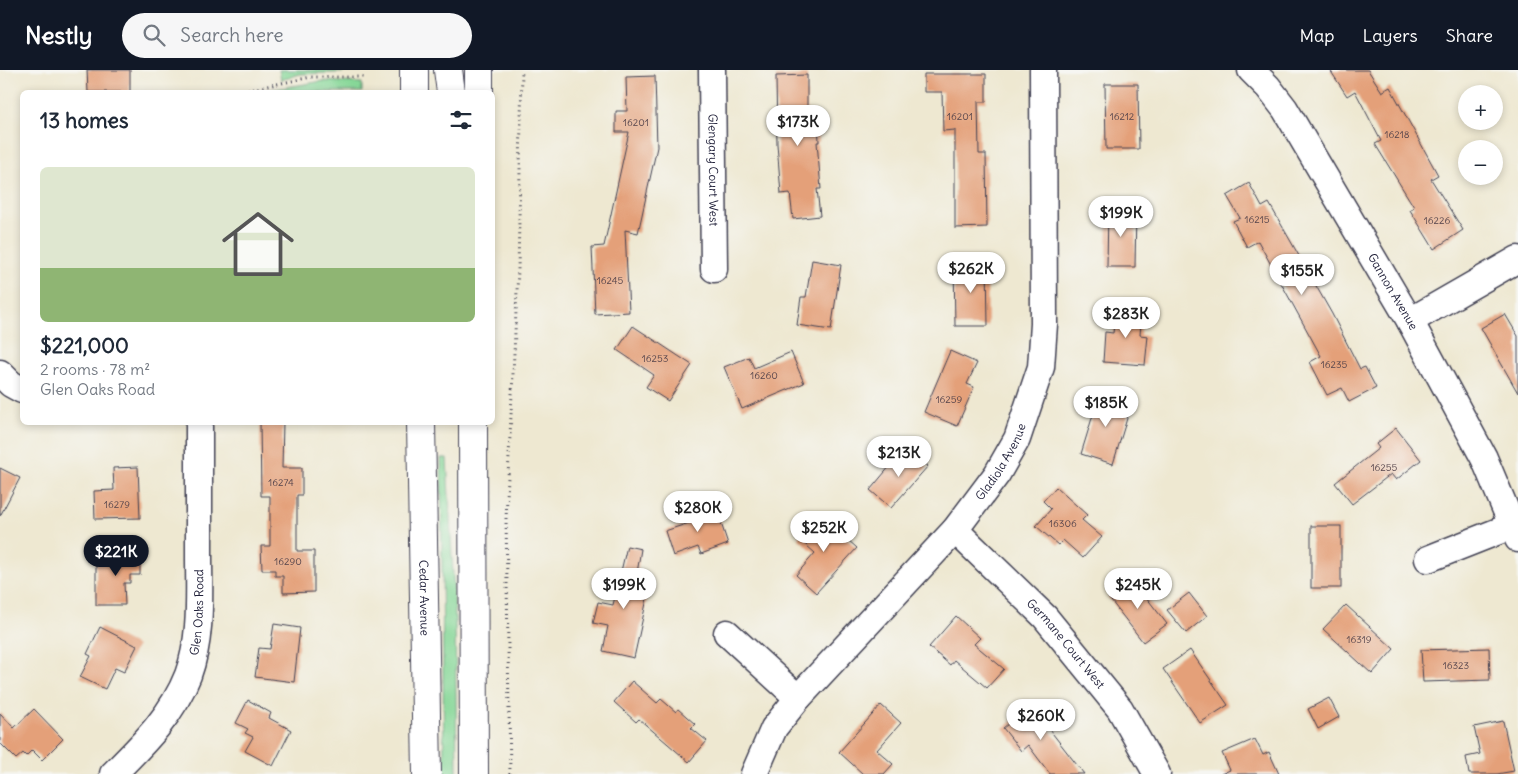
<!DOCTYPE html>
<meta charset="utf-8">
<style>
body{margin:0;font-family:Delius,sans-serif;background:#f6f6f7;color:#1f2937;height:100vh;display:flex;flex-direction:column;font-size:19px;white-space:nowrap}
*{box-sizing:border-box;margin:0}
p{font-size:16px;color:#747a83}
.icon{flex:none;width:28px;height:28px;fill:none;stroke:currentColor;stroke-width:2;stroke-linecap:round;stroke-linejoin:round}
.map{position:relative;flex:1;overflow:hidden}
.panel{position:absolute;left:20px;top:20px;width:475px;height:335px;display:flex;flex-direction:column;background:#fff;border-radius:8px;box-shadow:0 2px 8px #0003}
.panel>*{flex:none}
.tools{position:absolute;left:1458px;top:15px;display:grid;gap:10px}
.tools a{display:grid;place-items:center;width:45px;height:45px;border-radius:50%;background:#fff;box-shadow:0 2px 8px #0003;font-size:25px}
.price{position:absolute;translate:-50% -42px;padding:0 11px;border-radius:18px;background:#fff;color:#222;font-size:16px;line-height:32px;filter:drop-shadow(0 1px 2px #0008)}
.price::after{content:'';position:absolute;left:50%;top:30px;width:15px;height:11px;margin-left:-8px;background:inherit;clip-path:polygon(0 0,100% 0,50% 100%)}
.price.current{background:#111827;color:#fff}
ul{padding:0;list-style:none}
li{display:grid;align-content:center;gap:10px;height:265px;padding:0 20px}
li+li{border-top:1px solid #e0e1e3}
li span{display:grid;place-items:center;height:155px;border-radius:8px;color:#555}
li>.icon{margin-inline-start:auto}
span .icon{width:90px;height:90px;fill:#fffc;stroke-width:1}
li b{font-size:21px}
h2{display:flex;justify-content:space-between;align-items:center;height:60px;padding:0 20px;font-size:21px}
header{display:flex;align-items:center;gap:30px;box-sizing:border-box;height:70px;padding:0 25px;background:#111827;color:#fff}
header strong{font-size:24px}
nav{display:flex;gap:28px;margin-inline-start:auto;font-size:18px}
.search{width:350px;height:45px;background:#f6f6f7;display:flex;align-items:center;gap:12px;box-sizing:border-box;padding:0 18px;border-radius:28px;color:#747a83;font-size:19px}
.map>svg:first-child{display:block}
.green{fill:#86d797;stroke:#547c69}
.building{fill:#e4a079}
.lines{fill:none;stroke-linecap:round;stroke-linejoin:round}
.minor-casing{stroke:#414052;stroke-width:29}
.primary-casing{stroke:#414052;stroke-width:30}
.path{stroke:#414052;stroke-width:3;stroke-dasharray:1 4;stroke-linecap:butt}
.minor{stroke:#fff;stroke-width:26}
.primary{stroke:#fff;stroke-width:28}
.labels{text-anchor:middle;stroke-width:5;stroke-linejoin:round;paint-order:stroke}
.number-label{font-size:10px;fill:#52424a}
.street-label{font-size:12px;fill:#22223b;stroke:#f6f6f2}
</style>
<header>
<strong>Nestly</strong>
<div class="search"><svg class="icon" aria-label="search" viewBox="0 0 24 24"><circle cx="10" cy="10" r="6"/><path d="M15 15l6 6"/></svg>Search here</div>
<nav><a>Map</a><a>Layers</a><a>Share</a></nav>
</header>
<div class="map">
<svg width="1518" height="704" viewBox="0 0 1518 704">
<rect width="100%" height="100%" fill="#f6f6f2"/>
<filter id="ink" filterUnits="userSpaceOnUse"><feTurbulence type="fractalNoise" baseFrequency=".02" numOctaves="2"/><feDisplacementMap in="SourceGraphic" scale="10" xChannelSelector="R" yChannelSelector="G"/><feConvolveMatrix kernelMatrix="1 2 1 2 8 2 1 2 1" color-interpolation-filters="sRGB"/></filter>
<filter id="wash" filterUnits="userSpaceOnUse"><feTurbulence type="fractalNoise" baseFrequency=".0096" numOctaves="4" result="noise"/><feDisplacementMap in="SourceGraphic" scale="20" xChannelSelector="R" yChannelSelector="G"/><feGaussianBlur stdDeviation="1.12" result="paint"/><feColorMatrix in="noise" values="0 0 0 0 0 0 0 0 0 0 0 0 0 0 0 0 0 1.4 0 .05"/><feComposite in="paint" operator="in"/></filter>
<g filter="url(#wash)">
<rect width="100%" height="100%" fill="#eee8d1"/>
<g class="green">
<path d="M279 0H362V2L300 4 281 10Z"/>
<path d="M323 11 362 13V22H269V20Z"/>
<path d="M441 388H447L455 546 457 704H444Z"/>
</g>
<g id="blocks">
<g class="building">
<path d="M87 0H130V22H88Z"/>
<path d="M1330 0H1368L1382 22 1390 17 1438 105 1431 109 1463 160 1434 179 1410 140 1414 137 1375 74 1381 71 1355 21 1347 26Z"/>
<path d="M924 4H986V32H978L979 84H986L987 157 955 158V60L943 61 942 22H924Z"/>
<path d="M807 5V49L818 48 819 72H817L821 119H817L820 146 793 149 790 123 781 124 777 74 776 6Z"/>
<path d="M655 6 657 77 638 163 625 160 629 242 595 244 592 177 604 176 629 62H616V41H627L626 7Z"/>
<path d="M1105 14H1138L1139 79H1106Z"/>
<path d="M1249 113 1262 137 1269 133 1332 244 1360 299 1365 297 1376 318 1349 332 1342 318 1327 325 1310 292 1321 286 1258 171 1247 177 1233 151 1240 148 1227 126Z"/>
<path d="M1108 139 1136 140 1135 197H1107Z"/>
<path d="M812 190 841 195 831 260 797 255 801 227H806Z"/>
<path d="M987 191 988 256H955L954 192Z"/>
<path d="M1116 237 1142 239 1140 265 1148 266 1145 295 1103 292 1105 262 1113 263Z"/>
<path d="M1505 244 1518 266V323L1481 258Z"/>
<path d="M633 256 692 295 668 331 646 317 654 305 617 280Z"/>
<path d="M950 281 977 293 967 314 974 317 957 356 924 342Z"/>
<path d="M791 282 804 313 742 339 724 297 749 287 754 298Z"/>
<path d="M1100 322 1132 332 1113 394 1081 384Z"/>
<path d="M260 352H283L282 398H302V425H297V481H314V522L283 523V506H275V500H262L261 476H270V426H261Z"/>
<path d="M1396 358 1421 390 1396 410 1391 404 1352 434 1335 413 1379 378 1376 374Z"/>
<path d="M906 377 928 396 891 438 870 420Z"/>
<path d="M138 397 140 448 95 449 94 421 114 420 113 398Z"/>
<path d="M0 398 20 408 0 446Z"/>
<path d="M1056 417 1087 445 1082 450 1102 467 1083 488 1063 470 1058 475 1036 456 1051 439 1043 431Z"/>
<path d="M715 435 728 474 701 484 698 477 673 486 665 461 689 453 686 445Z"/>
<path d="M819 444 857 478 816 523 796 505 815 483 798 468Z"/>
<rect x="1311" y="456" width="30" height="62"/>
<path d="M627 476 641 479 634 521 648 524 634 588 603 581 608 556 593 553 598 532 613 535Z"/>
<path d="M113 481H140V505H130V513H124L125 535H96V489H113Z"/>
<path d="M1132 509 1167 554 1143 572 1108 527Z"/>
<path d="M1189 523 1207 546 1186 563 1167 540Z"/>
<path d="M1346 535 1394 579 1372 604 1323 559Z"/>
<path d="M956 546 980 568 974 574 1004 599 987 618 954 590 950 595 929 577Z"/>
<path d="M274 554 300 558 294 612 255 607 259 578 270 579Z"/>
<path d="M100 557 137 576 124 602 115 598 105 619 80 607 91 586 87 584Z"/>
<path d="M1489 578 1490 610 1423 612 1421 580Z"/>
<path d="M1190 580 1228 635 1200 653 1163 599Z"/>
<path d="M632 611 657 633 661 629 676 642 678 639 695 654 691 658 707 671 689 692 639 649 636 652 614 632Z"/>
<path d="M1329 628 1339 647 1318 659 1308 639Z"/>
<path d="M248 630 271 643 269 648 291 660 273 696 245 681 253 667 245 663 248 659 236 653Z"/>
<path d="M1036 632 1054 656 1049 659 1084 704H1050L1028 675 1021 681 1003 658Z"/>
<path d="M881 635 901 653 877 680 893 694 884 704H863L839 682Z"/>
<path d="M34 639 63 669 42 690 32 680 26 686 23 683 16 689 0 673V643L14 658Z"/>
<path d="M1503 651 1514 701 1497 704H1469L1466 687 1480 684 1474 657Z"/>
<path d="M1255 669 1263 685 1269 682 1279 704H1221L1230 700 1222 683Z"/>
</g>
</g>
</g>
<g filter="url(#ink)">
<use href="#blocks" fill-opacity="0" stroke="#414052" stroke-width="1"/>
<g class="lines">
<defs>
<g id="minor">
<path id="s1" d="M712 0 714 199"/>
<path id="s2" d="M1251 0 1268 17 1285 39 1410 251 1484 388 1518 469"/>
<path d="M1410 251 1518 189"/>
<path d="M0 303 11 314 22 320"/>
<path id="s3" d="M955 460 1045 547 1120 639 1157 704"/>
<path d="M1428 489 1514 455"/>
<path d="M727 563 798 628"/>
<path id="s4" d="M113 704C143 674 172 646 188 605 202 567 199 525 199 485 199 441 199 397 199 352"/>
<path id="s5" d="M754 704 774 658 798 628 955 460 997 404 1017 369 1041 297 1044 254 1043 0"/>
</g>
<g id="primary">
<path d="M414 0V22"/>
<path d="M448 0 451 22"/>
<path d="M479 22V0"/>
<path id="s6" d="M421 352 427 704"/>
<path d="M473 352 474 704"/>
</g>
</defs>
<use href="#minor" class="minor-casing"/>
<use href="#primary" class="primary-casing"/>
<g class="path">
<path d="M238 22 311 7H365"/>
<path d="M510 704 506 449 518 200 522 0"/>
</g>
<use href="#minor" class="minor"/>
<use href="#primary" class="primary"/>
</g>
</g>
<g class="labels">
<g class="number-label">
<text x="960" y="50">16201</text>
<text x="1122" y="50">16212</text>
<text x="636" y="56">16201</text>
<text x="1397" y="68">16218</text>
<text x="1257" y="153">16215</text>
<text x="1437" y="154">16226</text>
<text x="610" y="214">16245</text>
<text x="655" y="292">16253</text>
<text x="1334" y="298">16235</text>
<text x="764" y="309">16260</text>
<text x="949" y="333">16259</text>
<text x="1384" y="401">16255</text>
<text x="281" y="416">16274</text>
<text x="117" y="438">16279</text>
<text x="1063" y="457">16306</text>
<text x="288" y="495">16290</text>
<text x="1359" y="573">16319</text>
<text x="1456" y="599">16323</text>
</g>
<g class="street-label">
<text dy="4" stroke="none"><textPath href="#s1" startOffset="100">Glengary Court West</textPath></text>
<text dy="4" stroke="none"><textPath href="#s2" startOffset="264">Gannon Avenue</textPath></text>
<text dy="4" stroke="none"><textPath href="#s5" startOffset="401">Gladiola Avenue</textPath></text>
<text dy="4" stroke="none"><textPath href="#s6" startOffset="176">Cedar Avenue</textPath></text>
<text dy="4" stroke="none"><textPath href="#s4" startOffset="189">Glen Oaks Road</textPath></text>
<text dy="4" stroke="none"><textPath href="#s3" startOffset="159">Germane Court West</textPath></text>
</g>
</g>
</svg>
<div class="tools">
<a>+</a>
<a>−</a>
</div>
<b class="price" style="left:798px;top:77px">$173K</b>
<b class="price" style="left:1121px;top:168px">$199K</b>
<b class="price" style="left:971px;top:224px">$262K</b>
<b class="price" style="left:1302px;top:226px">$155K</b>
<b class="price" style="left:1126px;top:269px">$283K</b>
<b class="price" style="left:1106px;top:358px">$185K</b>
<b class="price" style="left:899px;top:408px">$213K</b>
<b class="price" style="left:698px;top:463px">$280K</b>
<b class="price" style="left:824px;top:483px">$252K</b>
<b class="price current" style="left:116px;top:507px">$221K</b>
<b class="price" style="left:624px;top:540px">$199K</b>
<b class="price" style="left:1138px;top:540px">$245K</b>
<b class="price" style="left:1041px;top:671px">$260K</b>
<section class="panel">
<h2>13 homes<svg class="icon" aria-label="filters" viewBox="0 0 24 24"><path d="M4 7h16M4 17h16"/><circle cx="9" cy="7" r="2"/><circle cx="15" cy="17" r="2"/></svg></h2>
<ul>
<li><span style="background:linear-gradient(#dfe7d0 65%,#8fb573 0)"><svg class="icon" aria-label="home" viewBox="0 0 24 24"><path d="M3 11l9-7 9 7M6 9v11h12V9"/></svg></span><div><b>$221,000</b><p>2 rooms · 78 m²</p><p>Glen Oaks Road</p></div></li>
</ul>
</section>
</div>
